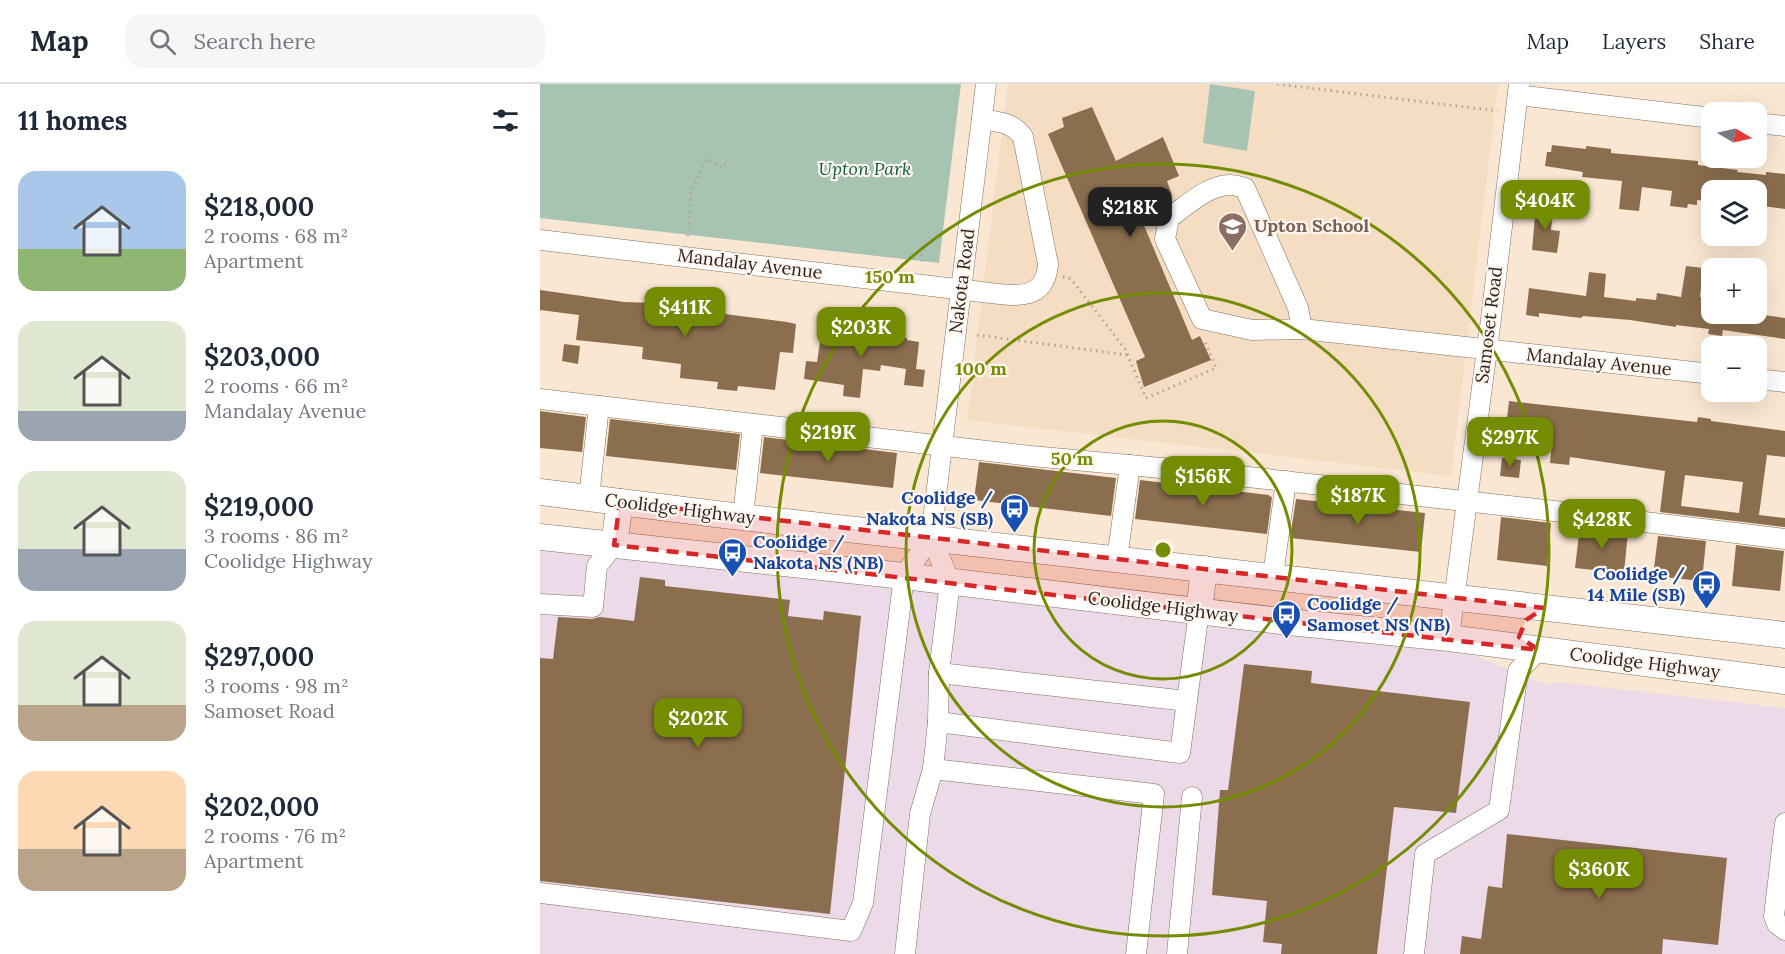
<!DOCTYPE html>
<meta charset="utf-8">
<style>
body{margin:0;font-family:Lora,serif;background:#f6f6f7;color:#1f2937;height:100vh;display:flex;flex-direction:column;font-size:22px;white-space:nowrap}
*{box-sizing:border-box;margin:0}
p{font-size:20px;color:#747a83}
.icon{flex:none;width:33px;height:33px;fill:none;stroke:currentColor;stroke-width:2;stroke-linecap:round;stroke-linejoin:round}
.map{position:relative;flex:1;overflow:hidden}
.panel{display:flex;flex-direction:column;background:#fff;width:540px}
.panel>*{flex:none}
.needle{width:39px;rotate:99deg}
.fabs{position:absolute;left:1161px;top:18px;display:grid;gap:12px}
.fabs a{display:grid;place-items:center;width:66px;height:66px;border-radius:12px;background:#fff;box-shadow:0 6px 24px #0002;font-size:30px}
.price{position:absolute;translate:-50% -51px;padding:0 14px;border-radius:12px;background:#738c00;color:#fff;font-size:20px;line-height:39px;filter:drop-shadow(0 2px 3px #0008)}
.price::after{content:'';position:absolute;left:50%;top:36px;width:18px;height:14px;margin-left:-9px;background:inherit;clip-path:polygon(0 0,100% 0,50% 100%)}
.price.on{background:#222;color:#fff}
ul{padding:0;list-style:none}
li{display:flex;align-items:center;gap:18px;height:150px;padding:0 18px}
li span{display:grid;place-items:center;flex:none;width:168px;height:120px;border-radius:18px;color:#555}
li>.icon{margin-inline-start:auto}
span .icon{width:72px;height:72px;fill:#fffc;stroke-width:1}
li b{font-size:26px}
h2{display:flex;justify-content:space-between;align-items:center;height:72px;padding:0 18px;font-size:26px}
header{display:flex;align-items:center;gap:36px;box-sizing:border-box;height:84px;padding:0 30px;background:#fff;border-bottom:2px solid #e0e1e3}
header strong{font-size:28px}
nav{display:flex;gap:33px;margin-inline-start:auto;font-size:21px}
.search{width:420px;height:54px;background:#f6f6f7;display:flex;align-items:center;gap:15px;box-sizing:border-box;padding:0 21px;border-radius:18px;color:#747a83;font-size:22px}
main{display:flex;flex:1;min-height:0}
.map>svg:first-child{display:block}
.industrial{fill:#eddae9}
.built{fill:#f5ddc3}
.green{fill:#a7c4b3}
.building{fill:#8b6e4e;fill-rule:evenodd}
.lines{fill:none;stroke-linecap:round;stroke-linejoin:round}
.minor-casing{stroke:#80705e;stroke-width:21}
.major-casing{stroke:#80705e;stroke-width:27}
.path{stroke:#b2a393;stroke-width:3;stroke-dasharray:1.5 4.5;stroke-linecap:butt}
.minor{stroke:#fff;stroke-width:20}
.major{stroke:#fff;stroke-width:26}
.marked{fill:#d62828;fill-opacity:0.2;stroke:#d62828;stroke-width:4.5;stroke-dasharray:12 8;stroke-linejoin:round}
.ring{fill:none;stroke:#738c00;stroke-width:3}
.labels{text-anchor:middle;stroke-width:4.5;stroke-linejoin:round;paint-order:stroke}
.park-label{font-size:18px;font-style:italic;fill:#115e3e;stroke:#fef6ee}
.education-label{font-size:18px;font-weight:bold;fill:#785e54;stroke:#fef6ee;text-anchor:start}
.street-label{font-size:18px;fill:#2b241d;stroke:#fef6ee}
.transit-label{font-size:18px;font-weight:bold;fill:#164399;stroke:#fef6ee;text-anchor:end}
.centre{fill:#738c00;stroke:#fef6ee;stroke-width:3}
.ring-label{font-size:18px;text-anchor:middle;font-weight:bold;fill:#738c00;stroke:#fef6ee;stroke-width:4.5;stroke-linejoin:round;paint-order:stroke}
</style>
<header>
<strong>Map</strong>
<div class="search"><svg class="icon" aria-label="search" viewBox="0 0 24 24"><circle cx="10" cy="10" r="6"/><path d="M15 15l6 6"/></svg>Search here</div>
<nav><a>Map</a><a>Layers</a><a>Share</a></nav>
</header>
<main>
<section class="panel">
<h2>11 homes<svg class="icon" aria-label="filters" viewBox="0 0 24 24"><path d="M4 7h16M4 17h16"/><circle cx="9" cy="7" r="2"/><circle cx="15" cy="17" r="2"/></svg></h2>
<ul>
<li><span style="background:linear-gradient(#a9c7e8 65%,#8fb573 0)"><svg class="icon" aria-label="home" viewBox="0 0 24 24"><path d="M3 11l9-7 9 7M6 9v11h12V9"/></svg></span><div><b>$218,000</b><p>2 rooms · 68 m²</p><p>Apartment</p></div></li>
<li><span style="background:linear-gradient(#dfe7d0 75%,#9aa5b1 0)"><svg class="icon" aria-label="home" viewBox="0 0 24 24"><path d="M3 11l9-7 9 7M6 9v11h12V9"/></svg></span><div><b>$203,000</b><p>2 rooms · 66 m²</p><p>Mandalay Avenue</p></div></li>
<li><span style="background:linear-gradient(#dfe7d0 65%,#9aa5b1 0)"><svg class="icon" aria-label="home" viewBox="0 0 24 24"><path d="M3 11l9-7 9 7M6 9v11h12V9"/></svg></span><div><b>$219,000</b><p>3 rooms · 86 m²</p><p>Coolidge Highway</p></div></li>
<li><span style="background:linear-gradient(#dfe7d0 70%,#b9a48a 0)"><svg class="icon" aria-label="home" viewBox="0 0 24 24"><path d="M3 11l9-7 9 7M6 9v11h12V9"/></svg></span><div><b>$297,000</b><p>3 rooms · 98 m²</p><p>Samoset Road</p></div></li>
<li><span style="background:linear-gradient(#ffd9b3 65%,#b9a48a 0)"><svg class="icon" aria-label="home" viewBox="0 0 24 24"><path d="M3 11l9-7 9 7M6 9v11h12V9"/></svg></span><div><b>$202,000</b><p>2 rooms · 76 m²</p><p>Apartment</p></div></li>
</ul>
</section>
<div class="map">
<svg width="1245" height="870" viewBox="0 0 1245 870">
<rect width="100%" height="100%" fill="#fae7d3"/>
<path class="industrial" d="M0 463 928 569 1008 601 1018 598 1245 624V870H0Z"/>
<path class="built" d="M468 0H958L911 392 427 336Z"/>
<g class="green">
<path d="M0 0H421L399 179 0 134Z"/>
<path d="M670 0 715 7 707 67 663 59Z"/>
</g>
<g class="building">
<path d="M552 23 576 77 623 53 639 92 627 97 632 111 598 127 652 256 660 252 671 276 604 303 596 277 605 273 508 50 524 43 522 34Z"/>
<path d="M1012 61 1046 65V62L1071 65V69L1158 77V81L1198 86 1197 88 1226 91V88L1245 90V125L1222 122 1224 106H1168L1167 117 1157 116V121L1148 120 1147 124 1130 122 1132 107 1102 103 1099 127 1079 125 1082 97 1042 93 1043 88 1005 82 1007 68H1011Z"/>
<path d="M996 121 1013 123 1011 146 1020 147 1017 169 992 166Z"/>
<path d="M1146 182 1163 184 1160 213 1172 215V230H1217L1245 234V255L1183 246 1182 252 1168 250 1169 245 1136 241V243L1090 236 1043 232 1041 234 999 229V233L986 231 989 204 1046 212 1049 188 1066 190 1064 213 1096 217V214L1116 216 1117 209 1141 213Z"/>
<path d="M0 206 84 218 116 219 169 228 247 238 256 240 253 269 240 268 235 306 198 302 197 307 177 305 178 298 140 294 141 280 102 275 103 263 36 256 39 231 0 226Z"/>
<path d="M283 238 296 239 295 245 367 254V256L379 258 376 285 385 286 383 303 364 301 366 285 341 281 340 287 323 285 320 314 303 312 304 301 264 295 266 277 277 278Z"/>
<path d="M24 260 40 262 38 280 22 277Z"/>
<path d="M969 317 1157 338 1158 333 1171 335V337L1245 347V373L1227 371 1219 431 1245 434V443L1120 428 1125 387 1030 373 1029 381 1010 379 1013 348 966 343ZM1145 391 1203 398 1199 429 1141 422Z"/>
<path d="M0 327 46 333 42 368 0 364Z"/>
<path d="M70 335 200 350 196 386 66 372Z"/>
<path d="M224 353 357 369 353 404 220 389Z"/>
<path d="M962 374 981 376 979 394 960 392Z"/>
<path d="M439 378 576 394 571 432 434 416Z"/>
<path d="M600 396 729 411V412L732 413 727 450 595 435Z"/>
<path d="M756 415 885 429 881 468 750 454Z"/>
<path d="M961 433 1011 439 1007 482 957 476Z"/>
<path d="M1040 442 1088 448 1084 489 1035 484Z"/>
<path d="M1118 452 1166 457 1162 497 1113 492Z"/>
<path d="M1196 461 1244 467 1240 507 1192 502Z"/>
<path d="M100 493 125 496V502L250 516 248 532 283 536 284 527 321 532 290 830 0 797V574L13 575 18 533 52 535 60 533 94 537Z"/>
<path d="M704 580 772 587 771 599 930 618 916 729 854 723 837 870H741L742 860 723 858 727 817 672 811 680 706H688Z"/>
<path d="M967 750 1187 774 1178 861 1123 855 1122 870H920L922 852 941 855 948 802 962 804Z"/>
</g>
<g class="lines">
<defs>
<g id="minor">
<path d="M978 11 1172 34"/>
<path d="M1216 39 1245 42"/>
<path d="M0 156 442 208C471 211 505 220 508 180L483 53C472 38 459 38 442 35"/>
<path d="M762 245 758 224 705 104C701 103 696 101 691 101 669 100 646 122 629 134L625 155 662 235 712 246 762 245 1172 290"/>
<path d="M1216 295 1245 298"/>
<path d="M0 315 59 322 49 414"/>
<path d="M59 322 491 372 654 387 1023 428 1245 455"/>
<path d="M203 432 213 341"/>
<path d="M577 475 590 381"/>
<path d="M733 492 746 397"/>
<path d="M0 520 53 523 57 482 74 461"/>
<path d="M909 554 951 235 979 0"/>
<path d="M399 589 647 617"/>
<path d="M398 638 399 589 410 498 391 453 446 0"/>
<path d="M393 685 614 710 596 870"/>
<path d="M1245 739 1234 832 1237 840 1245 846"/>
<path d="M0 809 311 847 323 819 364 492 391 453"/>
<path d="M365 870 380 730 393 685 398 638 640 669 659 527"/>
<path d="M637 870 652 713"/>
<path d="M874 870 885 770 959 726 978 587 999 566"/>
</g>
<g id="major">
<path d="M0 408 184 431 1245 551"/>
<path d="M0 453 364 492 749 538 909 554 1245 597"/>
<path d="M74 461 80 418"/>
<path d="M659 527 664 485"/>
</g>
</defs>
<use href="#minor" class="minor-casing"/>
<use href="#major" class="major-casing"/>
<g class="path">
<path d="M737 0 958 27"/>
<path d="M148 152 151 107 167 75 182 84 185 80"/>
<path d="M381 170 382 179"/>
<path d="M523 193 531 195 585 265 606 314 676 284 664 255"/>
<path d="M437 251 587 271"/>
</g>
<use href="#minor" class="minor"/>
<use href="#major" class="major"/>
</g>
<path class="marked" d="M80 418 1004 524 986 536 979 553 999 566 74 461Z"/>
<g class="ring">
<circle cx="623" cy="466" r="129"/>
<circle cx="623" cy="466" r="257"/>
<circle cx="623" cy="466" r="386"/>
</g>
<defs>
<symbol id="school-pin" viewBox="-11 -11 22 30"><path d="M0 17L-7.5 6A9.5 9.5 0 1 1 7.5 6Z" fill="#8d6e63" stroke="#fef6ee"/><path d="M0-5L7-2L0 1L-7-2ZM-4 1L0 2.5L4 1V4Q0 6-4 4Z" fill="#fff"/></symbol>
<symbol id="bus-pin" viewBox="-11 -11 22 30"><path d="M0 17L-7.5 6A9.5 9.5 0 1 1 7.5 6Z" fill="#1a4fb4" stroke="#fef6ee"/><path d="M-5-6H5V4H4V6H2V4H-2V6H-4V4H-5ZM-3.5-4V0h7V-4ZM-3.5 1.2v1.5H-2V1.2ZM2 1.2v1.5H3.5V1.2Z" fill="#fff"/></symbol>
</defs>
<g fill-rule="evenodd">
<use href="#school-pin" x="676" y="126" width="33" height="45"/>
<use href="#bus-pin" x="458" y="408" width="33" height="45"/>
<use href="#bus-pin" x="176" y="452" width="33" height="45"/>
<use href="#bus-pin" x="1150" y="484" width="33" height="45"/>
<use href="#bus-pin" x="730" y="514" width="33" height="45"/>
</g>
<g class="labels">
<g class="park-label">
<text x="325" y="91">Upton Park</text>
</g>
<g class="education-label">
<text x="714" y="148">Upton School</text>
</g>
<g class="street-label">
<text transform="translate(210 180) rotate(7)" y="6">Mandalay Avenue</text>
<text transform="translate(422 197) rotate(-83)" y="6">Nakota Road</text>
<text transform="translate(949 241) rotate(-83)" y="6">Samoset Road</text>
<text transform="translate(1059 278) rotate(6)" y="6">Mandalay Avenue</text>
<text transform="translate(140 425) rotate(7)" y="6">Coolidge Highway</text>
<text transform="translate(623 523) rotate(7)" y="6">Coolidge Highway</text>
<text transform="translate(1105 579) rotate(7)" y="6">Coolidge Highway</text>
</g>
<g class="transit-label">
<text x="453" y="420">Coolidge /<tspan x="453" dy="21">Nakota NS (SB)</tspan></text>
<text x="213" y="464" text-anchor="start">Coolidge /<tspan x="213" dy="21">Nakota NS (NB)</tspan></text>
<text x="1145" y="496">Coolidge /<tspan x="1145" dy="21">14 Mile (SB)</tspan></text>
<text x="767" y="526" text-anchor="start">Coolidge /<tspan x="767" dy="21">Samoset NS (NB)</tspan></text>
</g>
</g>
<circle cx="623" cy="466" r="9" class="centre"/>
<g class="ring-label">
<text x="350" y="199">150 m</text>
<text x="441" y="291">100 m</text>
<text x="532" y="381">50 m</text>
</g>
</svg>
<div class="fabs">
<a><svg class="needle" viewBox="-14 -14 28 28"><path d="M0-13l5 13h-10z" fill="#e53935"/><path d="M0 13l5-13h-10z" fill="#747a83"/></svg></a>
<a><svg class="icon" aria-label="layers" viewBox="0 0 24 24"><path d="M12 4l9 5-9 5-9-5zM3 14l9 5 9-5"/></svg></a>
<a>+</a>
<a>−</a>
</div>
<b class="price" style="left:1005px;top:147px">$404K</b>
<b class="price on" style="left:590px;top:154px">$218K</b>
<b class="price" style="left:145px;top:254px">$411K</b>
<b class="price" style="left:321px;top:274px">$203K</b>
<b class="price" style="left:288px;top:379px">$219K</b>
<b class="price" style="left:970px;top:384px">$297K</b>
<b class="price" style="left:663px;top:423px">$156K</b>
<b class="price" style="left:818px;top:442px">$187K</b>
<b class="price" style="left:1062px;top:466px">$428K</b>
<b class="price" style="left:158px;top:665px">$202K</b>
<b class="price" style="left:1059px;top:816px">$360K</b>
</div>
</main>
